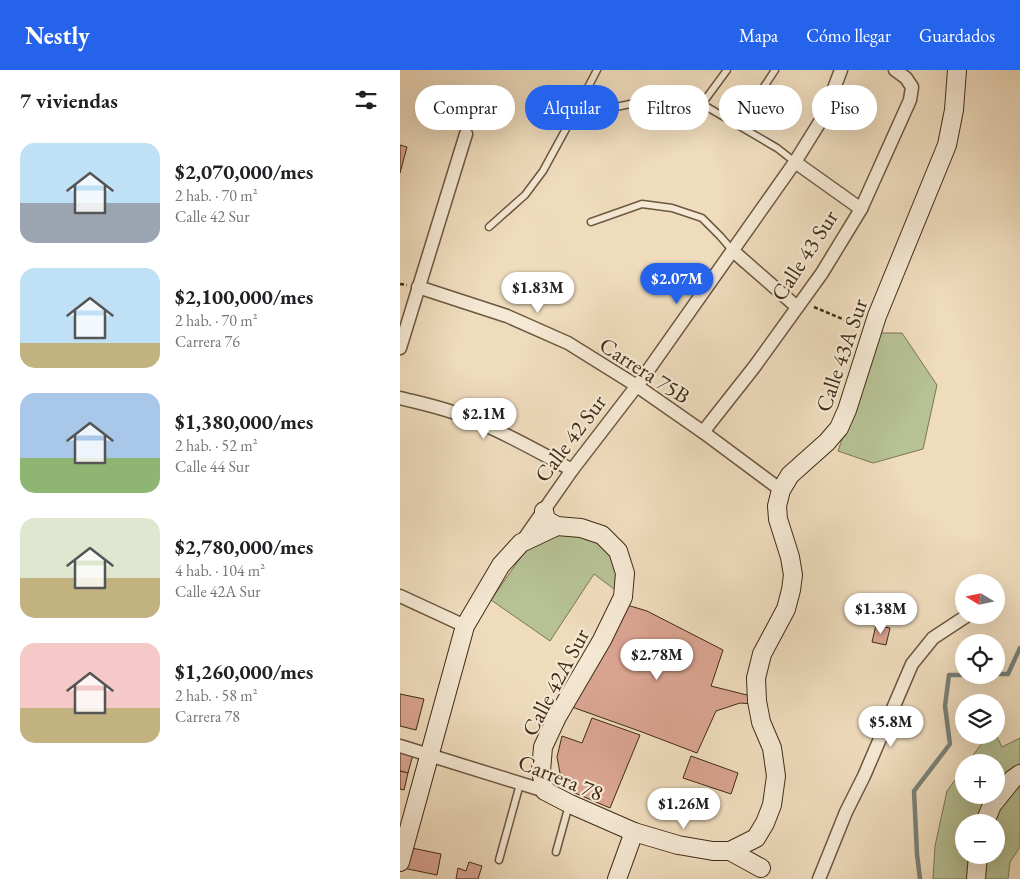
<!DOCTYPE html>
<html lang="es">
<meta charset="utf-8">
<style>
body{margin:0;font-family:"EB Garamond",serif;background:#f6f6f6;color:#202124;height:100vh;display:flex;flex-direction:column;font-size:19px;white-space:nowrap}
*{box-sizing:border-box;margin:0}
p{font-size:16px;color:#757577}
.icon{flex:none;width:28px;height:28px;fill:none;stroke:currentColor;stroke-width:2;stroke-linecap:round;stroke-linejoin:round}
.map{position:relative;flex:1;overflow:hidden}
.side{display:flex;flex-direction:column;background:#fff;width:400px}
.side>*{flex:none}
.top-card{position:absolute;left:15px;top:15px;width:475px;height:45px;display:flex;gap:10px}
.needle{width:32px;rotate:280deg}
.buttons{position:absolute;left:555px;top:504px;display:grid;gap:10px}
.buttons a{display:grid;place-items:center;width:50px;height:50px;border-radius:50%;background:#fff;box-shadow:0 5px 20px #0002;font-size:25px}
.price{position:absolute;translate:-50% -42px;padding:0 11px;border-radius:18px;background:#fff;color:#222;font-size:16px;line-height:32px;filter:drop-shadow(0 1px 2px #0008)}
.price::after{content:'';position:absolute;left:50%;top:30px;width:15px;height:11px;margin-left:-8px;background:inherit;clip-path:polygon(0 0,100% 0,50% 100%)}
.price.current{background:#2563eb;color:#fff}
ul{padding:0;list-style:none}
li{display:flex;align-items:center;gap:15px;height:125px;padding:0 20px}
li span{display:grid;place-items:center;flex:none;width:140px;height:100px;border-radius:15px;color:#555}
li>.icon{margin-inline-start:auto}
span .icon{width:60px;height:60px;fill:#fffc;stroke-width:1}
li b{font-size:21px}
h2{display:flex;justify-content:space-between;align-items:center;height:60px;padding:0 20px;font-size:21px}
.chip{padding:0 18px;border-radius:22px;background:#fff;box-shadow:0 5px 20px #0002;font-size:18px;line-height:45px}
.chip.current{background:#2563eb;color:#fff}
header{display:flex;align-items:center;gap:30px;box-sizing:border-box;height:70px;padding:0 25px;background:#2563eb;color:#fff}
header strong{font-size:24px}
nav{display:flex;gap:28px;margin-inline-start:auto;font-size:18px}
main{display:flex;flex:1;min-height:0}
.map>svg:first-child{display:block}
.green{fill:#b6c194;stroke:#7b7654;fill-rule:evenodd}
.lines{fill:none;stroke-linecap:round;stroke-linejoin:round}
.stream{stroke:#798179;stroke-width:4.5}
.building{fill:#daa492;stroke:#402c15}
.lane-casing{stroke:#6c583f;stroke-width:9}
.street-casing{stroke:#6c583f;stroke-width:15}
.secondary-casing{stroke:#402c15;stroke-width:20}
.path{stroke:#402c15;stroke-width:2.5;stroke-dasharray:4 2.5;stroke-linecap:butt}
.lane{stroke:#f5e8d4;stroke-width:6}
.street{stroke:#f5e8d4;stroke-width:12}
.secondary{stroke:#f5e8d4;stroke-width:18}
.labels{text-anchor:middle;stroke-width:4.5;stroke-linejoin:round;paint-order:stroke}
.street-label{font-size:22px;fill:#402c15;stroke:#f5e8d4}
</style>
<header>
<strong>Nestly</strong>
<nav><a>Mapa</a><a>Cómo llegar</a><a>Guardados</a></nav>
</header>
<main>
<section class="side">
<h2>7 viviendas<svg class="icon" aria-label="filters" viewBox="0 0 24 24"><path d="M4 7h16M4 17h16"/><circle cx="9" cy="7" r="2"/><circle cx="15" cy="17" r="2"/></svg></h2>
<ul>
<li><span style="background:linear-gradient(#bfe0f5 60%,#9aa5b1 0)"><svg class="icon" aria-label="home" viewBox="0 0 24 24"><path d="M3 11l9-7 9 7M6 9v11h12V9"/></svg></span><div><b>$2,070,000/mes</b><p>2 hab. · 70 m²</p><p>Calle 42 Sur</p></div></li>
<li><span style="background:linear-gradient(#bfe0f5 75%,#c2b280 0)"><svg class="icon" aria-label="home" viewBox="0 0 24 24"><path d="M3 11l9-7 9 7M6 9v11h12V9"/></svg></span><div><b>$2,100,000/mes</b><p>2 hab. · 70 m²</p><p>Carrera 76</p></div></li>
<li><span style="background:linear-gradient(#a9c7e8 65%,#8fb573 0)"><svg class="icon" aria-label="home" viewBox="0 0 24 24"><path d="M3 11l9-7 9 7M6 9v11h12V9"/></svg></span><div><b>$1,380,000/mes</b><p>2 hab. · 52 m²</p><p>Calle 44 Sur</p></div></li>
<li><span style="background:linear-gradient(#dfe7d0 60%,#c2b280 0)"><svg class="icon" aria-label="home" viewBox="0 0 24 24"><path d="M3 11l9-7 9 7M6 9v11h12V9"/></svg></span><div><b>$2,780,000/mes</b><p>4 hab. · 104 m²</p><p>Calle 42A Sur</p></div></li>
<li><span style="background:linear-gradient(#f6c9c9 65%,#c2b280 0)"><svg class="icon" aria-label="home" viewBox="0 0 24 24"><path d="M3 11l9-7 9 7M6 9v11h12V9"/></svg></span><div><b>$1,260,000/mes</b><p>2 hab. · 58 m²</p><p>Carrera 78</p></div></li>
</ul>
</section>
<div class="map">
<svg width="620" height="809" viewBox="0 0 620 809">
<rect width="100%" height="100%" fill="#efdcbd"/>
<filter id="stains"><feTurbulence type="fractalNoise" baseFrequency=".004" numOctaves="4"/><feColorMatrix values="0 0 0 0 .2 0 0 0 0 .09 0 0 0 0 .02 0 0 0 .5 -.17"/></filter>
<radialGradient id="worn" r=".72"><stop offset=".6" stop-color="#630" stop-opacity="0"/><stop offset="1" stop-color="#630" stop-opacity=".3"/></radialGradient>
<g class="green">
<path d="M479 263H502L537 315 523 379 473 393 438 381Z"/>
<path d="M171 463 185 466 200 475 211 485 217 501 218 522 194 504 150 571 91 530 127 478 147 468Z"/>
<path d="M588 665H596L602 677 620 668V777L610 792 608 809H533L535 776 547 721 564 698V725H596V692H568ZM564 752H596V785H564Z"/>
</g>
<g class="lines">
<g class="stream">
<path d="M596 604H608L620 578"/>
<path d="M520 809 517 784 514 721 550 674 545 636 549 605H564"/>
</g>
</g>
<g class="building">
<path d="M0 75 7 77 0 103Z"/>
<path d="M227 535 247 541 323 580 311 616 351 626 353 634 340 633 316 641 297 683 242 662 172 637Z"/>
<path d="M476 555 490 558 486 575 472 572Z"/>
<path d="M0 624 24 629 16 660 0 656Z"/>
<path d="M192 648 240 665 210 738 168 720 160 703 157 687 162 666 182 673Z"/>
<path d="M0 677 14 681 8 703 0 701Z"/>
<path d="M291 686 338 703 331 724 283 708Z"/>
<path d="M0 701 8 703 4 720 0 719Z"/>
<path d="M7 777 41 784 37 805 3 798Z"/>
<path d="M69 792 82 796 78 809H56L58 798 66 801Z"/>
</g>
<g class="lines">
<defs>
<g id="lane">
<path d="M302 34 327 0"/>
<path d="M173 46 197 0"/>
<path d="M339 55 375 0"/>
<path d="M191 152 242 134 272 138 302 148 320 166 333 181"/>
<path d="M89 157 125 125 143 101 173 46 235 33 273 31 302 34 377 78 395 92"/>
<path d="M156 782 169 735"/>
<path d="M99 790 120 714"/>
</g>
<g id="street">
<path d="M395 92 461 139"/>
<path d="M333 181 397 237"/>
<path d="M18 217 107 246 168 273 237 316 303 362 381 420"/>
<path d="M0 278 66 64"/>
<path d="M0 328C24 334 49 339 71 349 106 363 139 382 172 400"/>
<path d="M303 362 355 296 422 203 461 139 510 30 512 17 506 8 495 0"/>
<path d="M121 473 172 400 242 309 395 92 423 47 441 0"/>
<path d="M0 526 65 556"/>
<path d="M0 676 145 721"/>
<path d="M419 809 446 742 464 706 512 594 533 568 568 545"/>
</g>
<g id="secondary">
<path d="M144 441 146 450 157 456"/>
<path d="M585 752 592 735 613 709 620 704"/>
<path d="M330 781 356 768 365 753 372 735 376 706 372 678 361 652 357 631 356 608 362 584 386 539 391 520 393 505 390 487 378 449 377 436 381 420 390 405 427 372 439 358 447 340 477 246 547 75 554 40 557 0"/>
<path d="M0 792 65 556 101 495 121 473 157 456 181 458 202 465 218 481 225 503 223 527 202 570 157 647 143 677 141 701 145 721 170 734 234 762 278 775 313 781H330L361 798"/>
<path d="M217 809 234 762"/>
<path d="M576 809 578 785"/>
</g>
</defs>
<use href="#lane" class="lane-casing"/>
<use href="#street" class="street-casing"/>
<use href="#secondary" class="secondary-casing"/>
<g class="path">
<path d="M0 214 7 215"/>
<path d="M414 237 457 255"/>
</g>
<use href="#lane" class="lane"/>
<use href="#street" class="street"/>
<use href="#secondary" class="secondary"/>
</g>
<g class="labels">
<g class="street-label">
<text transform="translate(404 185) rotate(-57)" y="8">Calle 43 Sur</text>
<text transform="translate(441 285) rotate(-71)" y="8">Calle 43A Sur</text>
<text transform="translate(245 300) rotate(33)" y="8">Carrera 75B</text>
<text transform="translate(170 368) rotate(-53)" y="8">Calle 42 Sur</text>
<text transform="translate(155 612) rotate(-62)" y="8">Calle 42A Sur</text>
<text transform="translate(161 707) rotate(22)" y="8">Carrera 78</text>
</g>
</g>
<rect width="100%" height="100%" filter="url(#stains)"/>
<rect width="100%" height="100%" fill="url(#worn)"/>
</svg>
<div class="buttons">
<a><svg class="needle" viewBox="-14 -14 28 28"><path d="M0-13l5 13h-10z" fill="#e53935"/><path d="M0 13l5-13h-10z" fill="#757577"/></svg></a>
<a><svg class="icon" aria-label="locate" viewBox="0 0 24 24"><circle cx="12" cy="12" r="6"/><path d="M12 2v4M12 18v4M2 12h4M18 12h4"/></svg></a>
<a><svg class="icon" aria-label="layers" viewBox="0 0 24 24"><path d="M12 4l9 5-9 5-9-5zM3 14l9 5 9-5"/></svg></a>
<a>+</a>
<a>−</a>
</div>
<b class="price current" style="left:277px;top:235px">$2.07M</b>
<b class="price" style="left:138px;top:244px">$1.83M</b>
<b class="price" style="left:84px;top:370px">$2.1M</b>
<b class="price" style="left:481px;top:565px">$1.38M</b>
<b class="price" style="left:257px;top:611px">$2.78M</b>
<b class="price" style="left:491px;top:678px">$5.8M</b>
<b class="price" style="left:284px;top:760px">$1.26M</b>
<div class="top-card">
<a class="chip">Comprar</a>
<a class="chip current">Alquilar</a>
<a class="chip">Filtros</a>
<a class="chip">Nuevo</a>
<a class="chip">Piso</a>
</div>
</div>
</main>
